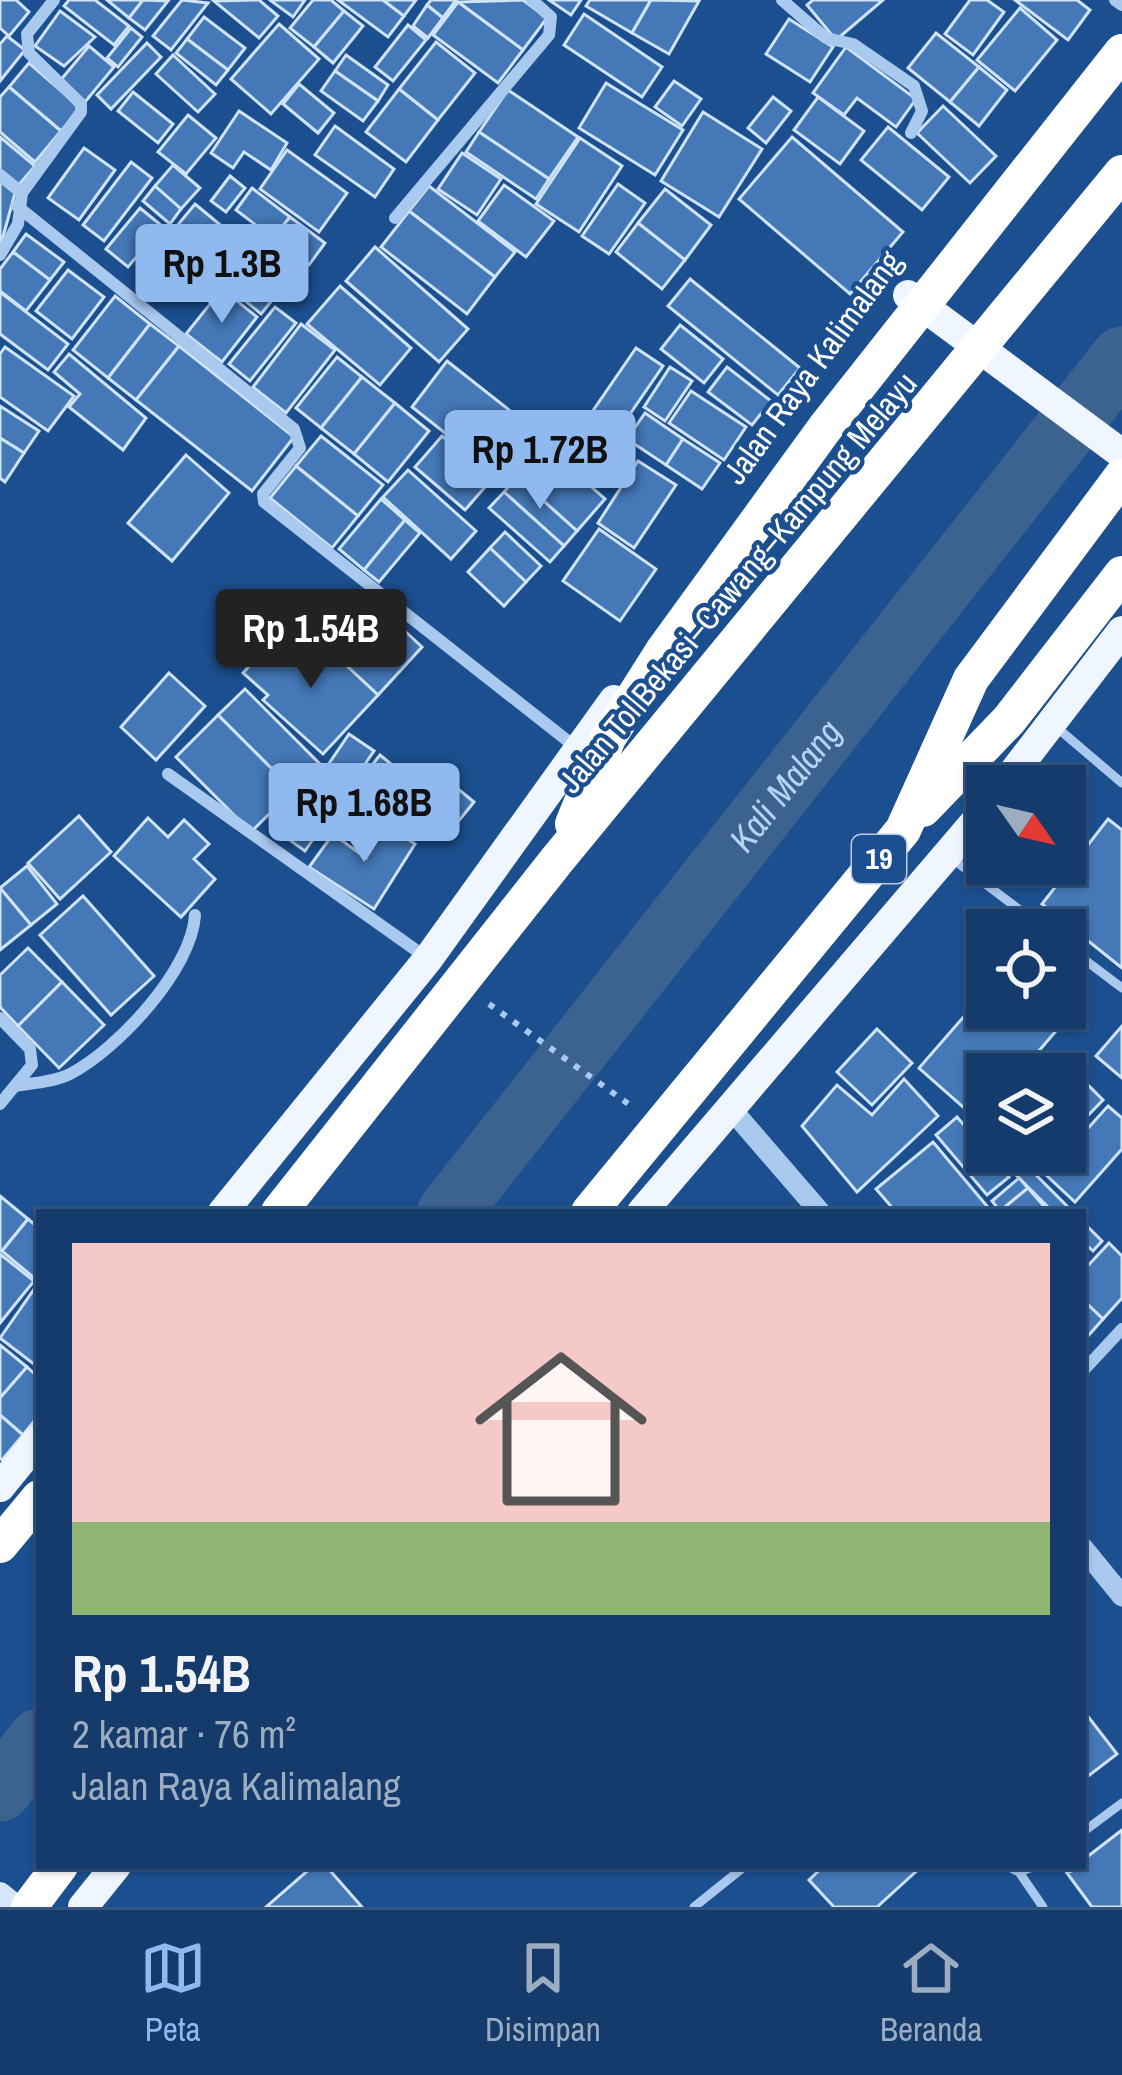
<!DOCTYPE html>
<html lang="id">
<meta charset="utf-8">
<style>
body{margin:0;font-family:"Archivo Narrow",sans-serif;background:#1d4271;color:#f1f3f6;height:100vh;display:flex;flex-direction:column;font-size:45px;white-space:nowrap}
*{box-sizing:border-box;margin:0}
p{font-size:39px;color:#9dadc1}
.icon{flex:none;width:66px;height:66px;fill:none;stroke:currentColor;stroke-width:2;stroke-linecap:round;stroke-linejoin:round}
.map{position:relative;flex:1;overflow:hidden}
.details{position:absolute;left:36px;top:1209px;width:1050px;height:660px;display:flex;flex-direction:column;background:#143b6b;border-radius:0px;box-shadow:0 3px 9px #0004,0 0 0 3px #33557e}
.details>*{flex:none}
.needle{width:78px;rotate:124deg}
.fabs{position:absolute;left:966px;top:765px;display:grid;gap:24px}
.fabs a{display:grid;place-items:center;width:120px;height:120px;border-radius:0px;background:#143b6b;box-shadow:0 3px 9px #0004,0 0 0 3px #33557e;font-size:60px}
.price{position:absolute;translate:-50% -102px;padding:0 27px;border-radius:12px;background:#90b9f0;color:#111;font-size:39px;line-height:78px;filter:drop-shadow(0 3px 6px #0008)}
.price::after{content:'';position:absolute;left:50%;top:72px;width:36px;height:27px;margin-left:-18px;background:inherit;clip-path:polygon(0 0,100% 0,50% 100%)}
.price.selected{background:#222;color:#fff}
ul{padding:0;list-style:none}
li{display:grid;align-content:center;gap:24px;height:636px;padding:0 36px}
li+li{border-top:3px solid #33557e}
li span{display:grid;place-items:center;height:372px;border-radius:0px;color:#555}
li>.icon{margin-inline-start:auto}
span .icon{width:216px;height:216px;fill:#fffc;stroke-width:1}
li b{font-size:51px}
.tabs{display:flex;justify-content:space-around;align-items:center;height:168px;border-top:3px solid #33557e;background:#143b6b;font-size:33px;color:#9dadc1}
.tabs a{display:grid;justify-items:center;gap:6px}
.tabs .selected{color:#90b9f0}
.map>svg:first-child{display:block}
.lines{fill:none;stroke-linecap:round;stroke-linejoin:round}
.river{stroke:#3c6290;stroke-width:63}
.building{fill:#4478b7;stroke:#cfe3fa;stroke-width:3}
.path{stroke:#a9c9ee;stroke-width:6;stroke-dasharray:6 9;stroke-linecap:butt}
.service{stroke:#a9c9ee;stroke-width:9}
.minor{stroke:#a9c9ee;stroke-width:12}
.tertiary{stroke:#a9c9ee;stroke-width:21}
.secondary{stroke:#d6e6fa;stroke-width:24}
.primary{stroke:#f0f6ff;stroke-width:30}
.motorway{stroke:#fff;stroke-width:36}
.labels{text-anchor:middle;stroke-width:9;stroke-linejoin:round;paint-order:stroke}
.shield{fill:#1b4f8f;stroke:#bbcadd;stroke-width:3}
.shield-label{font-size:30px;font-weight:bold;fill:#fff}
.street-label{font-size:33px;fill:#fff;stroke:#1b4f8f}
.water-label{font-size:36px;font-style:italic;fill:#b5d3f5;stroke:#1b4f8f}
</style>
<div class="map">
<svg width="1122" height="1907" viewBox="0 0 1122 1907">
<rect width="100%" height="100%" fill="#1b4f8f"/>
<g class="lines">
<g class="river">
<path id="s1" d="M449 1212 1122 358"/>
<path d="M0 1790 39 1740"/>
</g>
</g>
<g class="building">
<path d="M0 0H16L29 12 9 36 0 28Z"/>
<path d="M69 0H95L129 26 114 45 64 6Z"/>
<path d="M107 0H143L129 18Z"/>
<path d="M143 0 168 1 145 30 129 18Z"/>
<path d="M182 0 208 3 171 50 153 36Z"/>
<path d="M259 0 278 16 259 38 214 1Z"/>
<path d="M270 0H305L293 17Z"/>
<path d="M313 0H331L344 11 314 47 290 28Z"/>
<path d="M338 0H383L404 16 388 37Z"/>
<path d="M383 0H416L404 16Z"/>
<path d="M431 0H456L443 18 427 5Z"/>
<path d="M523 0 547 18 523 50 458 2Z"/>
<path d="M549 0H581L571 15Z"/>
<path d="M590 0H651L632 33 586 6Z"/>
<path d="M651 0 699 1 669 54 632 33Z"/>
<path d="M813 0H883L836 40 807 5Z"/>
<path d="M970 0H987L1004 12 973 55 945 34Z"/>
<path d="M1015 0H1077L1090 10 1068 40Z"/>
<path d="M458 2 523 50 498 83 433 35Z"/>
<path d="M427 5 443 18 428 38 413 26Z"/>
<path d="M1020 8 1057 40 1015 91 977 60Z"/>
<path d="M60 11 95 37 64 66 35 46Z"/>
<path d="M344 11 363 26 333 63 314 47Z"/>
<path d="M584 14 662 67 642 97 564 45Z"/>
<path d="M204 17 245 48 228 70 187 39Z"/>
<path d="M789 19 833 47 810 82 766 54Z"/>
<path d="M279 24 319 59 271 114 231 79Z"/>
<path d="M408 25 426 40 393 81 375 67Z"/>
<path d="M131 28 142 37 118 67 107 58Z"/>
<path d="M936 33 979 67 950 102 908 68Z"/>
<path d="M7 36 25 50 0 81V44Z"/>
<path d="M187 39 228 70 216 85 176 53Z"/>
<path d="M436 42 475 73 438 120 399 89Z"/>
<path d="M147 43 161 57 111 109 97 95Z"/>
<path d="M89 46 114 67 85 102 59 82Z"/>
<path d="M846 47 916 99 896 127 857 98 844 115 813 93Z"/>
<path d="M173 55 215 94 198 112 156 74Z"/>
<path d="M346 55 388 85 378 101 335 71Z"/>
<path d="M29 63 81 108 61 131 9 87Z"/>
<path d="M979 67 1007 90 979 126 950 102Z"/>
<path d="M335 71 378 101 363 121 321 91Z"/>
<path d="M674 81 701 99 682 126 655 107Z"/>
<path d="M606 83 683 130 655 175 579 128Z"/>
<path d="M299 84 334 113 318 133 283 104Z"/>
<path d="M9 87 61 131 35 162 0 132V97Z"/>
<path d="M399 89 438 120 406 162 366 132Z"/>
<path d="M508 90 578 137 549 179 479 132Z"/>
<path d="M133 92 173 124 158 143 118 111Z"/>
<path d="M773 97 791 111 766 143 748 128Z"/>
<path d="M818 97 864 131 840 164 794 130Z"/>
<path d="M943 106 996 156 970 183 917 133Z"/>
<path d="M239 111 287 143 271 170 244 152 233 168 211 153Z"/>
<path d="M703 112 762 149 719 217 661 181Z"/>
<path d="M188 115 216 138 186 174 158 152Z"/>
<path d="M335 126 394 169 375 197 315 155Z"/>
<path d="M888 127 949 177 922 210 861 160Z"/>
<path d="M479 132 549 179 536 199 466 152Z"/>
<path d="M0 137 35 166 17 187 0 173Z"/>
<path d="M792 137 903 232 850 294 739 199Z"/>
<path d="M580 138 622 166 579 232 536 204Z"/>
<path d="M84 148 115 170 79 220 48 198Z"/>
<path d="M287 150 347 193 319 232 260 189Z"/>
<path d="M462 153 501 179 477 215 438 189Z"/>
<path d="M131 162 152 178 104 241 83 225Z"/>
<path d="M173 165 200 188 181 209 155 186Z"/>
<path d="M230 176 245 188 226 212 211 201Z"/>
<path d="M0 181 15 193 1 244 0 243Z"/>
<path d="M618 184 645 203 609 254 582 236Z"/>
<path d="M504 185 554 221 526 257 478 221Z"/>
<path d="M155 186 181 209 170 224 143 201Z"/>
<path d="M429 186 515 252 495 277 409 211Z"/>
<path d="M252 188 290 217 273 238 236 210Z"/>
<path d="M665 189 711 225 685 260 638 223Z"/>
<path d="M195 204 224 228 169 296 139 272Z"/>
<path d="M140 208 162 226 128 267 106 249Z"/>
<path d="M409 211 495 277 467 314 381 247Z"/>
<path d="M290 217 325 243 309 265 273 238Z"/>
<path d="M638 223 685 260 662 289 616 252Z"/>
<path d="M26 234 64 262 50 280 13 252Z"/>
<path d="M265 235 301 265 261 314 225 284Z"/>
<path d="M375 247 468 329 439 362 346 281Z"/>
<path d="M13 252 50 280 26 311 0 291V269Z"/>
<path d="M68 270 104 297 72 339 36 311Z"/>
<path d="M690 279 800 368 778 395 668 306Z"/>
<path d="M340 286 411 348 380 385 307 324Z"/>
<path d="M222 289 257 317 222 362 186 334Z"/>
<path d="M0 292 68 344 48 370 0 334Z"/>
<path d="M115 296 150 324 108 378 73 350Z"/>
<path d="M275 307 296 323 250 381 229 364Z"/>
<path d="M150 324 179 346 136 400 108 378Z"/>
<path d="M301 324 335 350 286 413 253 387Z"/>
<path d="M680 325 723 359 704 383 661 349Z"/>
<path d="M179 346 294 437 252 491 136 400Z"/>
<path d="M5 347 74 396 48 431 0 397V354Z"/>
<path d="M636 348 663 366 608 446 581 428Z"/>
<path d="M69 354 146 418 123 450 69 407 80 394 54 372Z"/>
<path d="M337 357 362 377 321 428 296 408Z"/>
<path d="M447 361 537 432 502 478 412 407Z"/>
<path d="M670 367 692 381 665 421 644 407Z"/>
<path d="M727 367 771 401 752 425 708 392Z"/>
<path d="M362 377 395 403 354 454 321 428Z"/>
<path d="M691 391 746 427 724 460 669 423Z"/>
<path d="M395 403 429 431 388 482 354 454Z"/>
<path d="M0 406 39 431 24 453 0 438Z"/>
<path d="M645 413 683 439 666 465 627 439Z"/>
<path d="M321 436 383 485 358 516 296 466Z"/>
<path d="M442 436 492 479 465 510 415 467Z"/>
<path d="M0 438 24 453 5 482 0 478Z"/>
<path d="M683 439 720 463 702 489 666 465Z"/>
<path d="M545 446 605 499 577 531 517 477Z"/>
<path d="M186 455 229 493 172 561 128 523Z"/>
<path d="M638 461 676 485 634 548 598 523Z"/>
<path d="M296 466 358 516 332 548 270 498Z"/>
<path d="M408 470 476 531 451 559 383 497Z"/>
<path d="M517 477 577 531 564 546 504 492Z"/>
<path d="M504 492 564 546 550 562 489 508Z"/>
<path d="M381 499 405 520 364 570 339 549Z"/>
<path d="M405 520 420 533 379 582 364 570Z"/>
<path d="M599 529 656 569 620 621 563 581Z"/>
<path d="M505 532 541 566 526 582 490 548Z"/>
<path d="M490 548 526 582 504 606 468 572Z"/>
<path d="M363 592 422 647 378 695 319 640Z"/>
<path d="M276 637 301 659 319 640 378 695 323 754 263 700 268 695 243 673Z"/>
<path d="M169 673 205 706 156 760 121 727Z"/>
<path d="M245 689 319 763 293 790 218 715Z"/>
<path d="M218 715 293 790 251 832 176 757Z"/>
<path d="M349 734 374 751 305 851 281 834Z"/>
<path d="M380 755 413 782 362 847 328 821Z"/>
<path d="M436 771 474 802 445 838 407 807Z"/>
<path d="M79 816 111 852 60 899 28 863Z"/>
<path d="M148 818 168 837 184 820 209 844 194 859 215 879 181 917 114 856Z"/>
<path d="M1108 819 1122 830V968L1042 904Z"/>
<path d="M387 825 415 844 374 909 309 867 333 834 366 858Z"/>
<path d="M27 866 57 904 31 925 0 888Z"/>
<path d="M0 888 31 925 0 950Z"/>
<path d="M83 896 154 976 111 1015 40 935Z"/>
<path d="M28 948 62 982 18 1026 0 1007V975Z"/>
<path d="M62 982 104 1025 59 1068 18 1026Z"/>
<path d="M987 990V1008H1057L1068 1017 1019 1074H987V1111L979 1121 919 1068Z"/>
<path d="M1122 1026V1078L1096 1056Z"/>
<path d="M877 1029 912 1063 872 1105 837 1072Z"/>
<path d="M1062 1059 1103 1100 1065 1139V1074H1047Z"/>
<path d="M904 1079 938 1116 857 1192 802 1126 837 1085 872 1115Z"/>
<path d="M1108 1106 1122 1118V1149L1075 1202 1046 1175Z"/>
<path d="M957 1117 1009 1177 987 1195 936 1135Z"/>
<path d="M933 1142 992 1212H896L876 1189Z"/>
<path d="M993 1152H1013L1073 1212H1053Z"/>
<path d="M1022 1152H1057L1058 1153 1041 1171Z"/>
<path d="M1019 1178 1028 1188 1000 1211 992 1201Z"/>
<path d="M1028 1188 1049 1212H1001L1000 1211Z"/>
<path d="M0 1196 28 1219 2 1251 0 1250Z"/>
<path d="M28 1219 39 1228V1282L2 1251Z"/>
<path d="M1083 1222 1102 1241 1093 1251 1083 1242Z"/>
<path d="M1109 1243 1122 1256V1298L1103 1319 1083 1300V1271Z"/>
<path d="M0 1254 34 1281 0 1323Z"/>
<path d="M35 1288 39 1291V1368L0 1338Z"/>
<path d="M1083 1300 1103 1319 1088 1336 1083 1331Z"/>
<path d="M0 1345 27 1367 0 1398Z"/>
<path d="M27 1367 39 1378V1415L23 1435 0 1415V1398Z"/>
<path d="M0 1415 23 1435 2 1460 0 1458Z"/>
<path d="M1083 1710 1117 1754 1083 1780Z"/>
<path d="M1122 1830V1907H1092L1067 1873 1083 1866V1860Z"/>
<path d="M313 1866H326L362 1907H266Z"/>
<path d="M824 1866H922L877 1907H834L809 1880Z"/>
</g>
<g class="lines">
<path class="path" d="M489 1004 634 1108"/>
<g class="service">
<path d="M1055 726 1122 783"/>
<path d="M950 857 1046 930"/>
<path d="M1065 945 1122 988"/>
<path d="M1083 1832 1122 1803"/>
<path d="M1007 1866 1019 1872 1035 1866"/>
<path d="M1019 1872 1043 1907"/>
<path d="M694 1907 745 1866"/>
</g>
<g class="minor">
<path d="M782 0 826 38 853 44 914 86 922 111 911 133"/>
<path d="M1115 0 1122 5"/>
<path d="M0 175 22 193"/>
<path d="M17 206 294 429 300 448 263 494 264 502 578 749"/>
<path d="M395 218 549 35 551 17 532 0"/>
<path d="M0 255 18 224 22 193 81 112V104L29 53 27 34 54 0"/>
<path d="M168 774 427 958"/>
<path d="M0 1018 30 1049 32 1065 0 1104"/>
<path d="M15 1086C31 1083 55 1082 70 1074 118 1049 192 969 195 915"/>
<path d="M1083 1371 1122 1329"/>
</g>
<g class="tertiary">
<path d="M732 1110 820 1212"/>
<path d="M1083 1548 1122 1596"/>
</g>
<path class="secondary" d="M0 1894 16 1907"/>
<g class="primary">
<path d="M908 295 1122 454"/>
<path d="M1003 786 1122 631"/>
<path d="M223 1212 428 959 614 700"/>
<path d="M642 1212 987 808"/>
<path d="M0 1487 39 1439"/>
<path d="M83 1907 116 1866"/>
</g>
<g class="motorway">
<path d="M923 809 1009 720 1122 574"/>
<path d="M573 824 608 738 663 651 825 428 1122 52"/>
<path d="M279 1212 557 860 1122 173"/>
<path d="M589 1212 903 830 971 679 1122 476"/>
<path d="M0 1545 39 1498"/>
<path d="M29 1907 60 1866"/>
</g>
</g>
<g class="labels">
<rect class="shield" x="852" y="835" width="54" height="48" rx="9"/>
<g class="shield-label">
<text x="879" y="869">19</text>
</g>
<g class="street-label">
<text transform="translate(812 367) rotate(-54)" y="12">Jalan Raya Kalimalang</text>
<text transform="translate(737 582) rotate(-50)" y="12">Jalan Tol Bekasi–Cawang–Kampung Melayu</text>
</g>
<g class="water-label">
<text dy="13" stroke="none"><textPath href="#s1" startOffset="543">Kali Malang</textPath></text>
</g>
</g>
</svg>
<div class="fabs">
<a><svg class="needle" viewBox="-14 -14 28 28"><path d="M0-13l5 13h-10z" fill="#e53935"/><path d="M0 13l5-13h-10z" fill="#9dadc1"/></svg></a>
<a><svg class="icon" aria-label="locate" viewBox="0 0 24 24"><circle cx="12" cy="12" r="6"/><path d="M12 2v4M12 18v4M2 12h4M18 12h4"/></svg></a>
<a><svg class="icon" aria-label="layers" viewBox="0 0 24 24"><path d="M12 4l9 5-9 5-9-5zM3 14l9 5 9-5"/></svg></a>
</div>
<b class="price" style="left:222px;top:326px">Rp 1.3B</b>
<b class="price" style="left:540px;top:512px">Rp 1.72B</b>
<b class="price selected" style="left:311px;top:691px">Rp 1.54B</b>
<b class="price" style="left:364px;top:865px">Rp 1.68B</b>
<section class="details">
<ul>
<li><span style="background:linear-gradient(#f6c9c9 75%,#8fb573 0)"><svg class="icon" aria-label="home" viewBox="0 0 24 24"><path d="M3 11l9-7 9 7M6 9v11h12V9"/></svg></span><div><b>Rp 1.54B</b><p>2 kamar · 76 m²</p><p>Jalan Raya Kalimalang</p></div></li>
</ul>
</section>
</div>
<nav class="tabs">
<a class="selected"><svg class="icon" aria-label="map" viewBox="0 0 24 24"><path d="M3 6l6-2 6 2 6-2v14l-6 2-6-2-6 2zM9 4v14M15 6v14"/></svg>Peta</a>
<a><svg class="icon" aria-label="saved" viewBox="0 0 24 24"><path d="M7 4h10v16l-5-4-5 4z"/></svg>Disimpan</a>
<a><svg class="icon" aria-label="home" viewBox="0 0 24 24"><path d="M3 11l9-7 9 7M6 9v11h12V9"/></svg>Beranda</a>
</nav>
